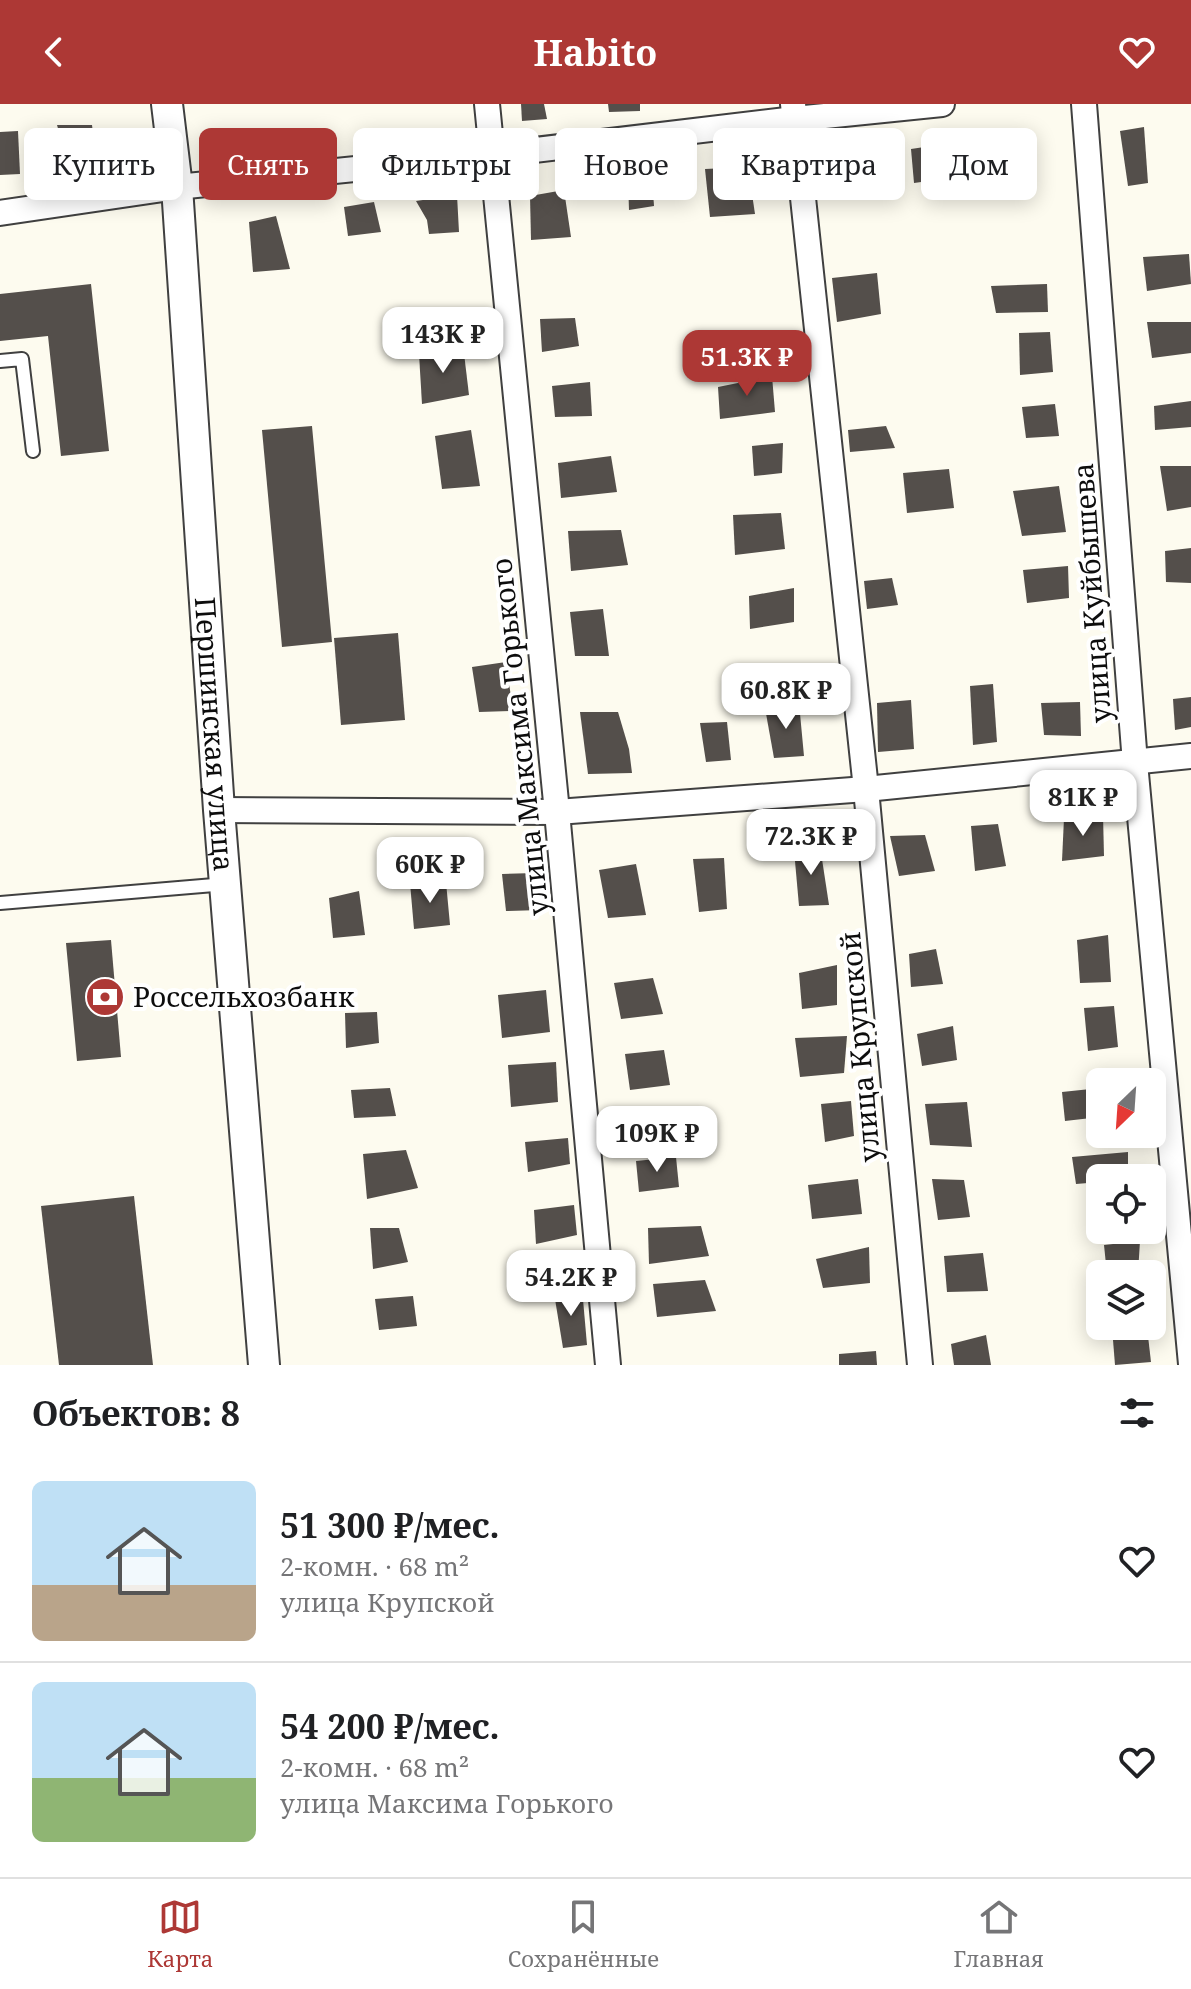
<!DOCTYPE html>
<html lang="ru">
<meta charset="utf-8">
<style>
body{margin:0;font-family:"Noto Serif",serif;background:#f2f2f2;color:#202124;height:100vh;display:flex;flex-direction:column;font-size:30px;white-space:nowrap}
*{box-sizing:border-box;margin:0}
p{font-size:26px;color:#757577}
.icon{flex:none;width:44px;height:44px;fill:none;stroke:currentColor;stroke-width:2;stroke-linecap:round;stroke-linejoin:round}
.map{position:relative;height:1261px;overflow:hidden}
.drawer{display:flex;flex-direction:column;background:#fff;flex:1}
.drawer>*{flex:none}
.guide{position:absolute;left:24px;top:24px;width:1144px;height:72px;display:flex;gap:16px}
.needle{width:52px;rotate:205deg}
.buttons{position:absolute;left:1086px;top:964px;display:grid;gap:16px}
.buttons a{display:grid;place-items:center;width:80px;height:80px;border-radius:12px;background:#fff;box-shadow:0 4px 20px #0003;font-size:40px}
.price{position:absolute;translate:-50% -68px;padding:0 18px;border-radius:16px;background:#fff;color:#222;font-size:26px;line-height:52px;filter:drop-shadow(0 2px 4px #0008)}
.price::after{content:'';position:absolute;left:50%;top:48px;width:24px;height:18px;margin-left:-12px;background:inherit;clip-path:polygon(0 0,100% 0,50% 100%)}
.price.current{background:#ad3835;color:#fff}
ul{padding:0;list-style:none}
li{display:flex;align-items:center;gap:24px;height:200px;padding:0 32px}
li+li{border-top:2px solid #e0e0e0}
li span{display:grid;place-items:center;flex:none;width:224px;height:160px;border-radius:12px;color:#555}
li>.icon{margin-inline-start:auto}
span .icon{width:96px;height:96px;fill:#fffc;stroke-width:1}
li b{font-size:34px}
h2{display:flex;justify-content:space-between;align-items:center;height:96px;padding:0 32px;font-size:34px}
.tag{padding:0 28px;border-radius:12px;background:#fff;box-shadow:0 4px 20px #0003;font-size:28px;line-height:72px}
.tag.current{background:#ad3835;color:#fff}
header{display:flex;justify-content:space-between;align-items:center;height:104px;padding:0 32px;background:#ad3835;color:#fff;font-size:36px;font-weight:700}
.tab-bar{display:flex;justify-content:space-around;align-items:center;height:112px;border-top:2px solid #e0e0e0;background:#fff;font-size:22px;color:#757577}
.tab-bar a{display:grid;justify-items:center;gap:4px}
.tab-bar .current{color:#ad3835}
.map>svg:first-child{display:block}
.building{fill:#544f4b}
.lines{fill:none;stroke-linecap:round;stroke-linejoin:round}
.service-casing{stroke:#404040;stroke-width:16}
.minor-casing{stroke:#404040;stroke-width:28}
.tertiary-casing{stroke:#404040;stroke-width:34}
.service{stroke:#fff;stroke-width:12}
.minor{stroke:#fff;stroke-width:24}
.tertiary{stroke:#fff;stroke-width:30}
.labels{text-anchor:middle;stroke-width:8;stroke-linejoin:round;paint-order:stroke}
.street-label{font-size:28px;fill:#0d0d0d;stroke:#fff}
.poi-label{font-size:28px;fill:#0d0d0d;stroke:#fff;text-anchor:start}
</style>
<header><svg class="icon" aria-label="back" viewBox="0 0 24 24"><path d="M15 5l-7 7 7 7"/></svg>Habito<svg class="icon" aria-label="heart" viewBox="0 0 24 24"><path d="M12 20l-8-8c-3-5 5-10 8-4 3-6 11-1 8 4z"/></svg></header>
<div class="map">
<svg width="1191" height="1261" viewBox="0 0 1191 1261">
<rect width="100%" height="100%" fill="#fdfbef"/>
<g class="building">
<path d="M521 0H544L547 15 522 17Z"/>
<path d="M608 0H640V7L609 8Z"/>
<path d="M57 21H92L97 62 71 70Z"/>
<path d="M1144 23 1148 79 1128 82 1120 27Z"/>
<path d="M18 27 20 70 0 71V28Z"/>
<path d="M987 34H1030L1036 66H991L986 49Z"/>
<path d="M938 41 943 75 914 79 911 45Z"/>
<path d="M839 56 840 88 823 91 814 59Z"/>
<path d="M748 63 755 110 710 113 705 65Z"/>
<path d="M652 73 654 102 629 106 628 76Z"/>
<path d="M564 86 571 133 531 136 530 92Z"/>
<path d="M457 91 459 128 429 130 427 116 416 97Z"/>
<path d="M374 98 381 128 348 132 344 103Z"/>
<path d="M276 112 290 165 253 168 249 118Z"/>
<path d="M1189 150 1191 180 1147 187 1143 153Z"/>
<path d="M877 169 881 210 837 218 832 174Z"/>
<path d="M91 180 109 347 61 352 48 232 0 237V190Z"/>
<path d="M1047 180 1048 208 996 209 991 182Z"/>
<path d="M575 214 579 242 542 248 540 215Z"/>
<path d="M1147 218H1191V249L1152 254Z"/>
<path d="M1050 228 1053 268 1020 271 1019 229Z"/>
<path d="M463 241 469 291 422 300 419 250Z"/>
<path d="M772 272 775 308 720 315 718 283Z"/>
<path d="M590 278 592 312 555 313 552 282Z"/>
<path d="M1191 297V323L1155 326 1154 302Z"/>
<path d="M1055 300 1059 332 1026 334 1022 303Z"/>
<path d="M312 322 332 538 282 543 262 326Z"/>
<path d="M886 322 895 344 850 348 848 326Z"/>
<path d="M471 326 480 382 442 385 435 332Z"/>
<path d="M783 339 782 369 754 372 752 342Z"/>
<path d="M611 352 617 388 561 394 558 359Z"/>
<path d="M1160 362H1191V403L1167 407Z"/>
<path d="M949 365 954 404 907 409 903 369Z"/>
<path d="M1059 382 1066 428 1022 432 1013 387Z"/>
<path d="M781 409 785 445 735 451 733 411Z"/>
<path d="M621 426 628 461 571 467 568 427Z"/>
<path d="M1191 444V479L1166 478 1165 447Z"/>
<path d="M1068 462 1069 494 1027 499 1023 466Z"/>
<path d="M892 474 898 501 867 505 864 477Z"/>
<path d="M794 484V518L750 525 749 492Z"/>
<path d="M603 505 609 552H575L570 508Z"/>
<path d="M398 529 405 616 341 621 334 534Z"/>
<path d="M506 558 513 607 479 608 472 563Z"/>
<path d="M993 580 997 638 973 641 970 582Z"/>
<path d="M1191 593V623L1175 626 1173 595Z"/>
<path d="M911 596 914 645 878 648 877 599Z"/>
<path d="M1080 598 1081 632 1044 631 1041 599Z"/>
<path d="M799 599 804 652 774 654 765 604Z"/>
<path d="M580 608H618L629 645 632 669 588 670Z"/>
<path d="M727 618 731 656 706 658 700 619Z"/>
<path d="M1103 711 1104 752 1062 757 1064 714Z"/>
<path d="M998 720 1006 762 975 767 971 722Z"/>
<path d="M925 731 935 767 899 772 890 732Z"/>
<path d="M820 742 829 801 799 802 794 746Z"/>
<path d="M724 754 727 805 699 808 693 755Z"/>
<path d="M636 760 646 811 608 814 599 766Z"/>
<path d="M535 769 541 806 506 807 502 770Z"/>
<path d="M446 778 450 821 414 825 410 779Z"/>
<path d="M359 787 365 831 333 834 329 794Z"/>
<path d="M1108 831 1111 878 1080 879 1077 836Z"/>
<path d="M111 836 121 953 77 957 66 839Z"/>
<path d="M936 845 943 880 911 883 909 850Z"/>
<path d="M837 861V901L802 905 799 869Z"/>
<path d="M653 874 663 910 621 915 614 879Z"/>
<path d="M546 886 550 928 502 934 498 891Z"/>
<path d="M1114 902 1118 943 1088 947 1084 904Z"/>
<path d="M377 908 379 939 346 944 345 909Z"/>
<path d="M953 922 957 956 922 962 917 930Z"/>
<path d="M847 932 844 969 800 973 795 934Z"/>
<path d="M664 946 670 981 630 986 625 950Z"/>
<path d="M556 958 558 998 511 1003 508 961Z"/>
<path d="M390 984 396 1012 354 1014 351 986Z"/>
<path d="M1100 984V1013L1065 1017 1062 988Z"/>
<path d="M851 997 854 1032 825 1038 821 1000Z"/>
<path d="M967 998 972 1043 930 1041 925 1000Z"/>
<path d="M568 1034 570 1060 528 1068 525 1038Z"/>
<path d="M406 1046 418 1084 367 1095 363 1050Z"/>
<path d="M1128 1048V1074H1100V1078L1076 1080 1072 1053Z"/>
<path d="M676 1053 679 1083 639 1088 636 1057Z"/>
<path d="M858 1075 862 1110 812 1115 808 1081Z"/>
<path d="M932 1075 964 1076 970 1113 938 1116Z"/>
<path d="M134 1092 153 1261H59L41 1102Z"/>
<path d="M574 1101 577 1131 536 1140 534 1106Z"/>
<path d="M701 1122 709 1152 649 1160 648 1124Z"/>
<path d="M370 1124H399L408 1158 373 1165Z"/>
<path d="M1140 1137 1138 1170H1107L1104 1141Z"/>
<path d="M869 1143 870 1179 823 1184 816 1155Z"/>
<path d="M983 1149 988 1187 947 1188 944 1152Z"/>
<path d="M705 1176 716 1207 657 1213 653 1180Z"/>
<path d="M582 1184 587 1241 563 1244 554 1189Z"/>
<path d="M413 1192 417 1222 379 1226 375 1195Z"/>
<path d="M986 1231 991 1261H954L951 1240Z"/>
<path d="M1148 1232 1151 1258 1115 1261 1113 1236Z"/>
<path d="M876 1247 877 1261H839V1250Z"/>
</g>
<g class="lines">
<defs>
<g id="service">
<path d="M0 257 22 255 33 347"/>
<path d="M0 799 226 780"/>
</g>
<g id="minor">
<path d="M487 0 557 708 608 1261"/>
<path d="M793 0 866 685 920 1261"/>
<path d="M1084 0 1135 659 1191 1260"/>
<path d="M0 109 177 83 493 51 795 15 942 0"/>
<path d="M219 706 557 708 866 685 1191 652"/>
</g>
<g id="tertiary">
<path id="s1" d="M167 0 177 83 219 706 264 1261"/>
</g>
</defs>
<use href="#service" class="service-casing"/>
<use href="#minor" class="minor-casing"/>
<use href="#tertiary" class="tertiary-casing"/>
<use href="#service" class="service"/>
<use href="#minor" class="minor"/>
<use href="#tertiary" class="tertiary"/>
</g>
<defs>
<symbol id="bank-disc" viewBox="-11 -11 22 22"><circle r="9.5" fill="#ad3835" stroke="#fff"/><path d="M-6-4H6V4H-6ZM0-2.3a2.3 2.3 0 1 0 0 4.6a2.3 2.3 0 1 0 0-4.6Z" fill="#fff"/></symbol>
</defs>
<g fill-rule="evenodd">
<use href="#bank-disc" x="83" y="871" width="44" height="44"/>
</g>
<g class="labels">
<g class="street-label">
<text transform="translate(1092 489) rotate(-94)" y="10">улица Куйбышева</text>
<text dy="10" stroke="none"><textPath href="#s1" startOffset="632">Першинская улица</textPath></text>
<text transform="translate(520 633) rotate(-96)" y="10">улица Максима Горького</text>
<text transform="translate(860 943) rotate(-95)" y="10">улица Крупской</text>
</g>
<g class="poi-label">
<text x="133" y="903">Россельхозбанк</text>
</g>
</g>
</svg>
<div class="buttons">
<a><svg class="needle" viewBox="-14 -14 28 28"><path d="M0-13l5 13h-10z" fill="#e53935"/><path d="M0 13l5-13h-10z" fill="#757577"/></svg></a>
<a><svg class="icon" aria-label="locate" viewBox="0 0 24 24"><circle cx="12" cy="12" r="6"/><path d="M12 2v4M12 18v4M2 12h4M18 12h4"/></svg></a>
<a><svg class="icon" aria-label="layers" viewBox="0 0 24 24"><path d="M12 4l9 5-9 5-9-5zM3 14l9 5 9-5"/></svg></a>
</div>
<b class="price" style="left:443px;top:271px">143K ₽</b>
<b class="price current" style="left:747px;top:294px">51.3K ₽</b>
<b class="price" style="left:786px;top:627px">60.8K ₽</b>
<b class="price" style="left:1083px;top:734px">81K ₽</b>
<b class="price" style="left:811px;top:773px">72.3K ₽</b>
<b class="price" style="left:430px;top:801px">60K ₽</b>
<b class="price" style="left:657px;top:1070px">109K ₽</b>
<b class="price" style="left:571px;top:1214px">54.2K ₽</b>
<div class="guide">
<a class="tag">Купить</a>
<a class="tag current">Снять</a>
<a class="tag">Фильтры</a>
<a class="tag">Новое</a>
<a class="tag">Квартира</a>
<a class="tag">Дом</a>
</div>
</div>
<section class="drawer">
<h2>Объектов: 8<svg class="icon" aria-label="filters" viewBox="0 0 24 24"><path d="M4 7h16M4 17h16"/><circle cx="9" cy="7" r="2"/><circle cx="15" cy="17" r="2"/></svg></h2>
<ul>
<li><span style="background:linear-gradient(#bfe0f5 65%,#b9a48a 0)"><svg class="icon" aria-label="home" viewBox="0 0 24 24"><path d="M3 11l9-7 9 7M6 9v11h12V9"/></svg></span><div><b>51 300 ₽/мес.</b><p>2-комн. · 68 m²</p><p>улица Крупской</p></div><svg class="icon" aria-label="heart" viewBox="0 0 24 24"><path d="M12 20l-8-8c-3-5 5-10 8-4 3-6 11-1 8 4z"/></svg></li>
<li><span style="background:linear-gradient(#bfe0f5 60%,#8fb573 0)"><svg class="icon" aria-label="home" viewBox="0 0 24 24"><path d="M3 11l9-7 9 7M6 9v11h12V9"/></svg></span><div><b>54 200 ₽/мес.</b><p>2-комн. · 68 m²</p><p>улица Максима Горького</p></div><svg class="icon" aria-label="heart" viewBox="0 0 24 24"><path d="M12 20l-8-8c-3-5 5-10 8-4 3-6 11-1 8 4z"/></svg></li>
</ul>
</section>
<nav class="tab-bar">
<a class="current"><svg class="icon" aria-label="map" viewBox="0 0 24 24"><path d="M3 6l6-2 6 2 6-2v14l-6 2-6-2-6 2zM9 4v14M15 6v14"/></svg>Карта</a>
<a><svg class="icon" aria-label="saved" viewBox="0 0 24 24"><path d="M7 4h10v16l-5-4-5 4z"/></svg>Сохранённые</a>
<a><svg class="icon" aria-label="home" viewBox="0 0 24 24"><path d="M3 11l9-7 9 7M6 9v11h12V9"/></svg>Главная</a>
</nav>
